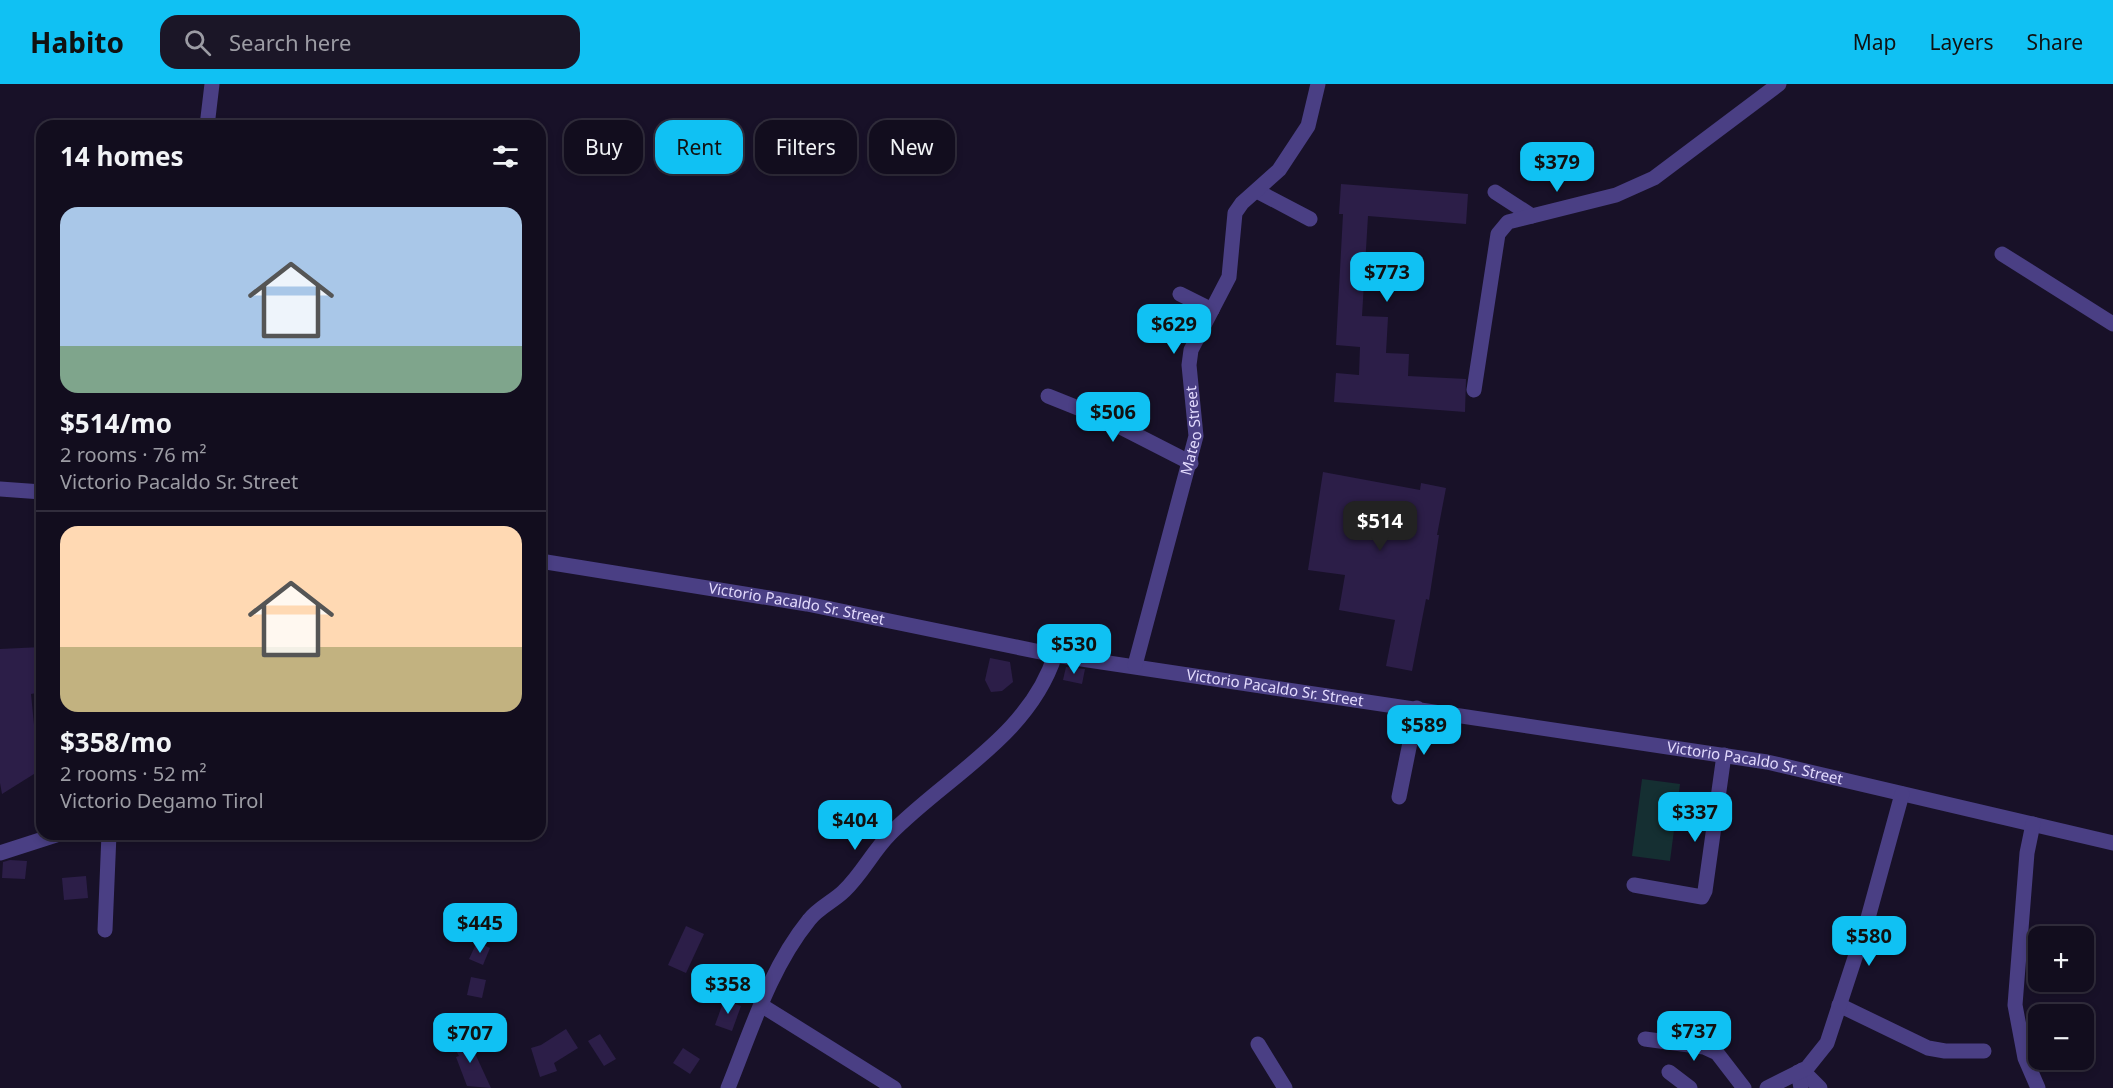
<!DOCTYPE html>
<meta charset="utf-8">
<style>
body{margin:0;font-family:"Noto Sans",sans-serif;background:#1b1627;color:#f1f3f6;height:100vh;display:flex;flex-direction:column;font-size:22px;white-space:nowrap}
*{box-sizing:border-box;margin:0}
p{font-size:20px;color:#9c9ca4}
.icon{flex:none;width:33px;height:33px;fill:none;stroke:currentColor;stroke-width:2;stroke-linecap:round;stroke-linejoin:round}
.map{position:relative;flex:1;overflow:hidden}
.details{position:absolute;left:36px;top:36px;width:510px;height:720px;display:flex;flex-direction:column;background:#120d1e;border-radius:18px;box-shadow:0 3px 9px #0003,0 0 0 2px #312d3c}
.details>*{flex:none}
.hud{position:absolute;left:564px;top:36px;width:570px;height:54px;display:flex;gap:12px}
.controls{position:absolute;left:2028px;top:842px;display:grid;gap:12px}
.controls a{display:grid;place-items:center;width:66px;height:66px;border-radius:12px;background:#120d1e;box-shadow:0 3px 9px #0003,0 0 0 2px #312d3c;font-size:30px}
.price{position:absolute;translate:-50% -51px;padding:0 14px;border-radius:12px;background:#10c1f3;color:#111;font-size:20px;line-height:39px;filter:drop-shadow(0 2px 3px #0008)}
.price::after{content:'';position:absolute;left:50%;top:36px;width:18px;height:14px;margin-left:-9px;background:inherit;clip-path:polygon(0 0,100% 0,50% 100%)}
.price.selected{background:#222;color:#fff}
ul{padding:0;list-style:none}
li{display:grid;align-content:center;gap:12px;height:318px;padding:0 24px}
li+li{border-top:2px solid #312d3c}
li span{display:grid;place-items:center;height:186px;border-radius:18px;color:#555}
li>.icon{margin-inline-start:auto}
span .icon{width:108px;height:108px;fill:#fffc;stroke-width:1}
li b{font-size:26px}
h2{display:flex;justify-content:space-between;align-items:center;height:72px;padding:0 24px;font-size:26px}
.tag{padding:0 21px;border-radius:18px;background:#120d1e;box-shadow:0 3px 9px #0003,0 0 0 2px #312d3c;font-size:21px;line-height:54px}
.tag.selected{background:#10c1f3;color:#111}
header{display:flex;align-items:center;gap:36px;box-sizing:border-box;height:84px;padding:0 30px;background:#10c1f3;color:#111}
header strong{font-size:28px}
nav{display:flex;gap:33px;margin-inline-start:auto;font-size:21px}
.search{width:420px;height:54px;background:#1b1627;display:flex;align-items:center;gap:15px;box-sizing:border-box;padding:0 21px;border-radius:18px;color:#9c9ca4;font-size:22px}
.map>svg:first-child{display:block}
.green{fill:#152f32}
.building{fill:#2c1e48}
.lines{fill:none;stroke-linecap:round;stroke-linejoin:round}
.minor{stroke:#4a3f84;stroke-width:15}
.labels{text-anchor:middle;stroke-width:6;stroke-linejoin:round;paint-order:stroke}
.street-label{font-size:15px;fill:#e2dafd;stroke:#181128}
</style>
<header>
<strong>Habito</strong>
<div class="search"><svg class="icon" aria-label="search" viewBox="0 0 24 24"><circle cx="10" cy="10" r="6"/><path d="M15 15l6 6"/></svg>Search here</div>
<nav><a>Map</a><a>Layers</a><a>Share</a></nav>
</header>
<div class="map">
<svg width="2113" height="1004" viewBox="0 0 2113 1004">
<rect width="100%" height="100%" fill="#181128"/>
<path class="green" d="M1642 695 1680 700 1670 777 1632 772Z"/>
<g class="building">
<path d="M1341 100 1468 110 1466 140 1368 132 1362 232 1388 233 1386 269 1409 270 1408 292 1466 295 1465 328 1334 318 1336 289 1359 291 1360 263 1336 261 1343 130H1339Z"/>
<path d="M1323 388 1420 406 1421 399 1446 404 1437 451H1439L1429 516 1426 515 1412 587 1386 582 1395 536 1339 526 1345 491 1308 486Z"/>
<path d="M42 563V608L31 610 37 671 42 668V685L2 710 0 699V565Z"/>
<path d="M990 574 1010 578 1013 598 1002 607 991 608 985 596Z"/>
<path d="M1066 583 1085 585 1082 600 1063 596Z"/>
<path d="M10 776 27 777 25 795 2 794 3 778Z"/>
<path d="M86 792 88 814 64 816 62 794Z"/>
<path d="M686 842 704 850 686 889 668 881Z"/>
<path d="M477 858 490 864 483 881 469 875Z"/>
<path d="M471 893 486 896 482 914 467 911Z"/>
<path d="M724 916 741 922 732 947 715 941Z"/>
<path d="M566 945 578 964 554 979 557 987 540 993 531 964 541 961Z"/>
<path d="M466 950 491 1004 467 1002 456 973 459 972 451 957Z"/>
<path d="M600 950 616 975 604 982 588 957Z"/>
<path d="M683 964 700 975 690 990 673 979Z"/>
</g>
<g class="lines">
<g class="minor">
<path d="M207 42 212 0"/>
<path d="M1257 107 1310 135"/>
<path d="M1495 108 1532 132"/>
<path d="M2002 170 2113 240"/>
<path d="M1180 210 1212 226"/>
<path d="M1474 306 1498 150 1508 138 1616 111 1654 94 1779 0"/>
<path d="M1048 312 1103 334 1191 379"/>
<path d="M0 405 42 408"/>
<path id="s1" d="M540 477 807 520 1055 571 1767 678 2113 759"/>
<path id="s2" d="M1135 581 1196 352 1189 281 1191 266 1229 193 1235 129 1242 119 1279 86 1308 42 1318 0"/>
<path d="M1399 713 1417 624"/>
<path d="M2033 740 2027 769 2015 921 2025 974 2038 1004"/>
<path d="M0 769 59 750"/>
<path d="M1634 801 1702 813 1705 807 1724 671"/>
<path d="M105 846 109 750"/>
<path d="M761 921 894 1004"/>
<path d="M1839 921 1928 964 1945 967H1984"/>
<path d="M1645 955 1704 963 1717 969 1744 1004"/>
<path d="M1258 960 1285 1004"/>
<path d="M1802 986 1820 1004"/>
<path d="M1669 988 1690 1004"/>
<path d="M1798 988 1801 1004"/>
<path d="M728 1004C751 947 770 884 809 836 818 824 834 817 844 807 862 790 873 767 890 750 947 692 1029 652 1055 571"/>
<path d="M1767 1004 1807 984 1827 959 1868 834 1902 710"/>
</g>
</g>
<g class="labels">
<g class="street-label">
<text dy="5" stroke="none"><textPath href="#s2" startOffset="242">Mateo Street</textPath></text>
<text dy="5" stroke="none"><textPath href="#s1" startOffset="260">Victorio Pacaldo Sr. Street</textPath></text>
<text dy="5" stroke="none"><textPath href="#s1" startOffset="746">Victorio Pacaldo Sr. Street</textPath></text>
<text dy="5" stroke="none"><textPath href="#s1" startOffset="1232">Victorio Pacaldo Sr. Street</textPath></text>
</g>
</g>
</svg>
<div class="controls">
<a>+</a>
<a>−</a>
</div>
<b class="price" style="left:1557px;top:109px">$379</b>
<b class="price" style="left:1387px;top:219px">$773</b>
<b class="price" style="left:1174px;top:271px">$629</b>
<b class="price" style="left:1113px;top:359px">$506</b>
<b class="price selected" style="left:1380px;top:468px">$514</b>
<b class="price" style="left:1074px;top:591px">$530</b>
<b class="price" style="left:1424px;top:672px">$589</b>
<b class="price" style="left:1695px;top:759px">$337</b>
<b class="price" style="left:855px;top:767px">$404</b>
<b class="price" style="left:480px;top:870px">$445</b>
<b class="price" style="left:1869px;top:883px">$580</b>
<b class="price" style="left:728px;top:931px">$358</b>
<b class="price" style="left:1694px;top:978px">$737</b>
<b class="price" style="left:470px;top:980px">$707</b>
<div class="hud">
<a class="tag">Buy</a>
<a class="tag selected">Rent</a>
<a class="tag">Filters</a>
<a class="tag">New</a>
</div>
<section class="details">
<h2>14 homes<svg class="icon" aria-label="filters" viewBox="0 0 24 24"><path d="M4 7h16M4 17h16"/><circle cx="9" cy="7" r="2"/><circle cx="15" cy="17" r="2"/></svg></h2>
<ul>
<li><span style="background:linear-gradient(#a9c7e8 75%,#7fa58c 0)"><svg class="icon" aria-label="home" viewBox="0 0 24 24"><path d="M3 11l9-7 9 7M6 9v11h12V9"/></svg></span><div><b>$514/mo</b><p>2 rooms · 76 m²</p><p>Victorio Pacaldo Sr. Street</p></div></li>
<li><span style="background:linear-gradient(#ffd9b3 65%,#c2b280 0)"><svg class="icon" aria-label="home" viewBox="0 0 24 24"><path d="M3 11l9-7 9 7M6 9v11h12V9"/></svg></span><div><b>$358/mo</b><p>2 rooms · 52 m²</p><p>Victorio Degamo Tirol</p></div></li>
</ul>
</section>
</div>
